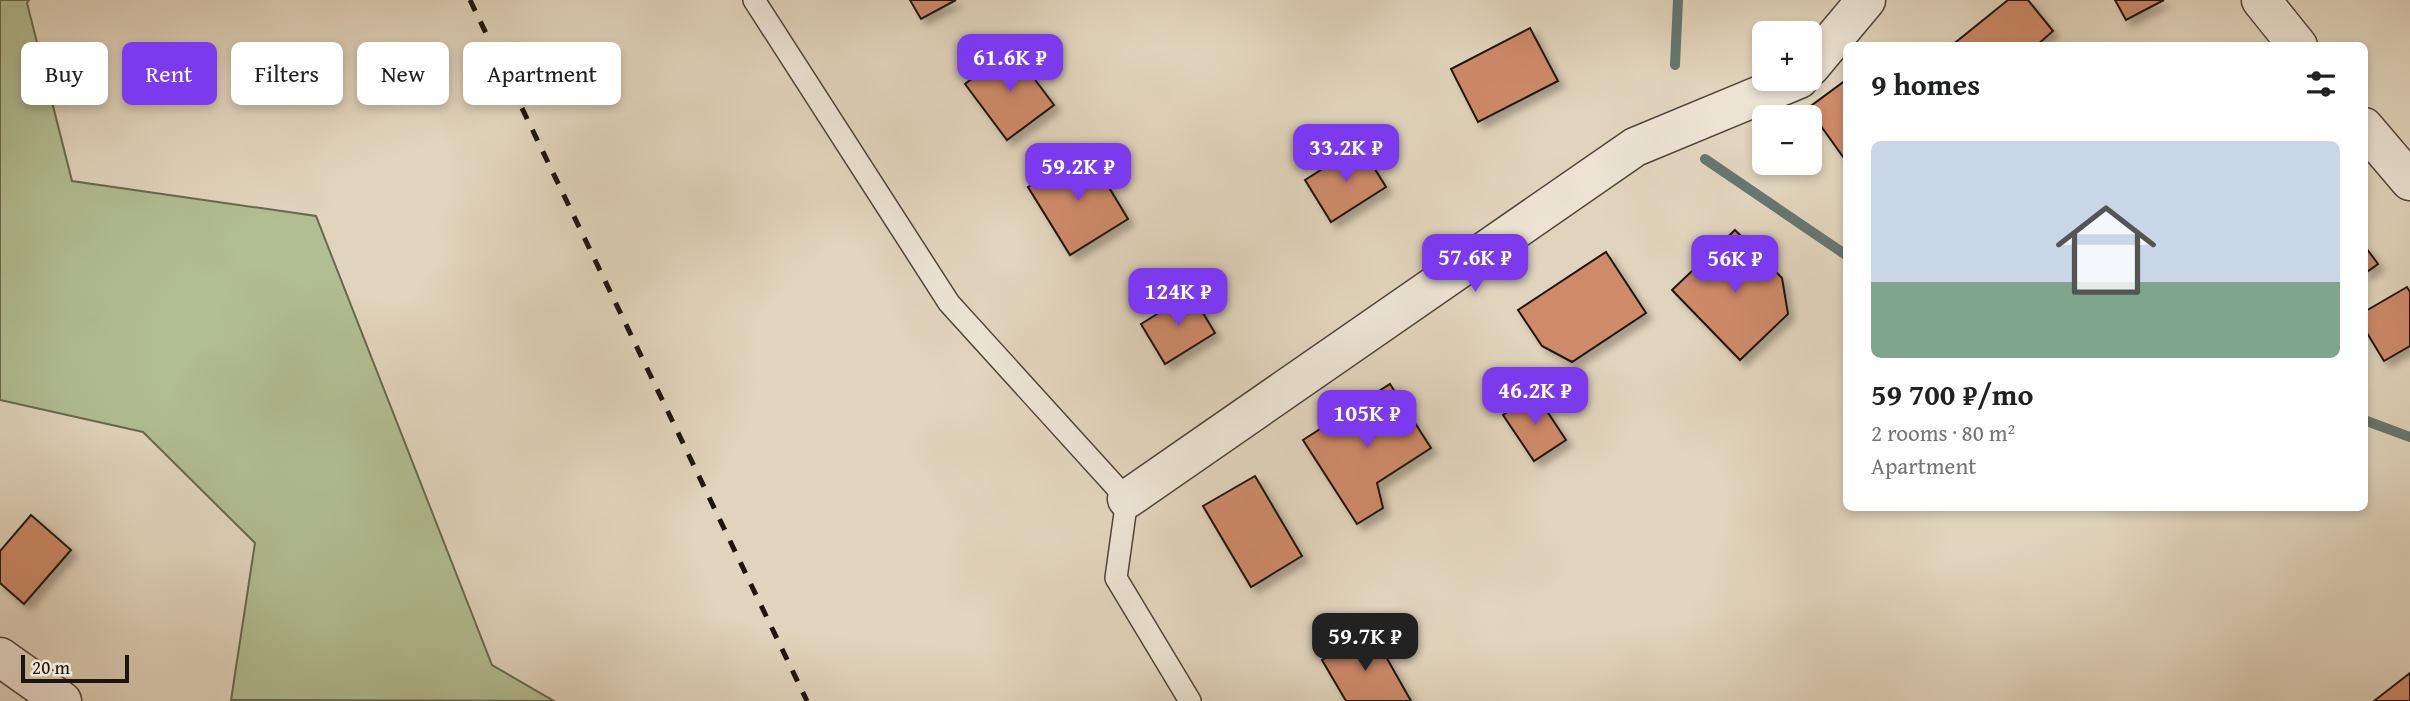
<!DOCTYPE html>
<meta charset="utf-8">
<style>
body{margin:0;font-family:"Gentium Book Plus",serif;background:#f6f6f6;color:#202124;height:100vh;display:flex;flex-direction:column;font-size:26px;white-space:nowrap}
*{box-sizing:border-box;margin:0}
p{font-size:23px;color:#757577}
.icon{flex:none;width:38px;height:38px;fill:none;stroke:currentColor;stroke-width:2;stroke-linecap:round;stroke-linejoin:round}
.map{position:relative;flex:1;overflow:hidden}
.details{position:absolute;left:1843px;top:42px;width:525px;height:469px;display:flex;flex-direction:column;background:#fff;border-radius:10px;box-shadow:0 4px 10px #0003}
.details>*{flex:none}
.guide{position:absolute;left:21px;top:42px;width:665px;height:63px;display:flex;gap:14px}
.buttons{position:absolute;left:1752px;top:21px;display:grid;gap:14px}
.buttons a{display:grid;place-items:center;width:70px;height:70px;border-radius:10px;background:#fff;box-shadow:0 4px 10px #0003;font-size:35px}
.scale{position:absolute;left:21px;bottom:18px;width:108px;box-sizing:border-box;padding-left:7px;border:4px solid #1e150e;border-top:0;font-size:19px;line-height:24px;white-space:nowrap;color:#1e150e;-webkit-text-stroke:5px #ece3d3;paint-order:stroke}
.price{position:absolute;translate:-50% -60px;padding:0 16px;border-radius:14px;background:#7c3aed;color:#fff;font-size:23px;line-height:46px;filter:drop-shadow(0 2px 4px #0008)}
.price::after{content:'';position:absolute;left:50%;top:42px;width:21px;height:16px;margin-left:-10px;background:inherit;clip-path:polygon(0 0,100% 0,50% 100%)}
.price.active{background:#222;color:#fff}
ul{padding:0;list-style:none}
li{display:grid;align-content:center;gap:14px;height:371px;padding:0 28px}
li span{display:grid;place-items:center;height:217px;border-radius:10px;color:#555}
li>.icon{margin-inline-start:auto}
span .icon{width:126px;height:126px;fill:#fffc;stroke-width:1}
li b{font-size:30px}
h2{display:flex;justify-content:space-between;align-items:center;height:84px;padding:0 28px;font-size:30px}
.pill{padding:0 24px;border-radius:10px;background:#fff;box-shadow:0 4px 10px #0003;font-size:24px;line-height:63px}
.pill.active{background:#7c3aed;color:#fff}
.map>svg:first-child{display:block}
.green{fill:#b1bd92;stroke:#686950;stroke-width:2}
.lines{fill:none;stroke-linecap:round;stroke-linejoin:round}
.stream{stroke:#657770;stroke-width:10}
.building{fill:#ce8a69;stroke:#1e150e;stroke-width:2;filter:url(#shadow)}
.service-casing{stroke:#4f453a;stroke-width:24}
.minor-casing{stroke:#4f453a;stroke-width:41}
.tertiary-casing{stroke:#4f453a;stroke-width:41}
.service{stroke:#ece3d3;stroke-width:21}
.minor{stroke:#ece3d3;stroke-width:38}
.tertiary{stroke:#ece3d3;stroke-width:38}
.rail{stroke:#1e150e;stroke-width:5;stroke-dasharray:12 12;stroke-linecap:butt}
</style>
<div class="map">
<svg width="2410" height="701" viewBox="0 0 2410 701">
<defs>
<filter id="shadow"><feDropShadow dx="6" dy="6" stdDeviation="3.5" flood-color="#0004"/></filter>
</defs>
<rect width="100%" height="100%" fill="#e1d4bc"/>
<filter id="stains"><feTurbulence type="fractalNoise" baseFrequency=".00286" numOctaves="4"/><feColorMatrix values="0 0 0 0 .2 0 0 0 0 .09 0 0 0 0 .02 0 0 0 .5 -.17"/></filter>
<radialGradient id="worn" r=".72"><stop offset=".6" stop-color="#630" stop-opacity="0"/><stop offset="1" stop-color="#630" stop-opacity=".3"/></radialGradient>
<path class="green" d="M0 0H29L27 3 72 181 316 216 492 665 554 701 231 700 255 543 143 432 0 400Z"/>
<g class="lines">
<g class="stream">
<path d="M1675 65 1678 0"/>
<path d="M1705 159 1846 255"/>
<path d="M2364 420 2410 437"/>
</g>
</g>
<g class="building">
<path d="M910 0H956L921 19Z"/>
<path d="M2008 0H2028L2053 31 2036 46H1951Z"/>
<path d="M2115 0H2164L2126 20Z"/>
<path d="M1530 28 1558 81 1478 122 1451 69Z"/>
<path d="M1012 49 1054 105 1007 140 965 84Z"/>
<path d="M1846 80V161L1808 108Z"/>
<path d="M1360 145 1386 187 1331 222 1305 180Z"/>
<path d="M1087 151 1128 219 1070 255 1028 187Z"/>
<path d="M1735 230 1782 278 1788 314 1740 360 1672 290Z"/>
<path d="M2364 245 2378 264 2364 274Z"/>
<path d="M1606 252 1646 313 1572 362 1542 346 1518 310Z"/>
<path d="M2407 287 2410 292V346L2384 361 2364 328V312Z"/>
<path d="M1191 293 1215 333 1165 364 1141 324Z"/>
<path d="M1390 384 1431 448 1377 483 1383 508 1357 524 1303 440Z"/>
<path d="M1535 393 1566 440 1534 461 1503 415Z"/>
<path d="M1255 476 1302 556 1251 587 1203 506Z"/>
<path d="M31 515 71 550 24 604 0 583V551Z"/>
<path d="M1372 632 1411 701H1346L1322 660Z"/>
<path d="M2410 673V701H2374Z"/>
</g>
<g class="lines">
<defs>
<path id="service" d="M754 0 949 303 1127 499 1116 578 1190 701"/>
<g id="minor">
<path d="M1810 67 1866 0"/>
<path d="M1127 499 1635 147 1799 79"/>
<path d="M0 657 62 701"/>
</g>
<g id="tertiary">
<path d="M2261 0 2298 46"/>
<path d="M2364 127 2410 181"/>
</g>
</defs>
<use href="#service" class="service-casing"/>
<use href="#minor" class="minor-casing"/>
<use href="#tertiary" class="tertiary-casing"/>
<use href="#service" class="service"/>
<use href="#minor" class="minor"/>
<use href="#tertiary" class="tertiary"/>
<path class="rail" d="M470 0 807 701"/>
</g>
<rect width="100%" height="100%" filter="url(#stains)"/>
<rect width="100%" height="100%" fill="url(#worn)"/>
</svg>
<div class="buttons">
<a>+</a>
<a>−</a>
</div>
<div class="scale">20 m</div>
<b class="price" style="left:1010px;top:94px">61.6K ₽</b>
<b class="price" style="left:1346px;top:184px">33.2K ₽</b>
<b class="price" style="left:1078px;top:203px">59.2K ₽</b>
<b class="price" style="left:1475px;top:294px">57.6K ₽</b>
<b class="price" style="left:1735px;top:295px">56K ₽</b>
<b class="price" style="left:1178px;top:328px">124K ₽</b>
<b class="price" style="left:1535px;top:427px">46.2K ₽</b>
<b class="price" style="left:1367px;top:450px">105K ₽</b>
<b class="price active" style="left:1365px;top:673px">59.7K ₽</b>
<div class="guide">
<a class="pill">Buy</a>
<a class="pill active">Rent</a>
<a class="pill">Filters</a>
<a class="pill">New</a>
<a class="pill">Apartment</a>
</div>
<section class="details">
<h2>9 homes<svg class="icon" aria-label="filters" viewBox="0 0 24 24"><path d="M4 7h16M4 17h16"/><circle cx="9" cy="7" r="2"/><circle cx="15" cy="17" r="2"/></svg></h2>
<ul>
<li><span style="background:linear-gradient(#c9d6e8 65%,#7fa58c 0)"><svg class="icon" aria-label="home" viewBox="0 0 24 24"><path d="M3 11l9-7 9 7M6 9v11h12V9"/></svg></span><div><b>59 700 ₽/mo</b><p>2 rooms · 80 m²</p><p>Apartment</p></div></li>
</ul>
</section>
</div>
